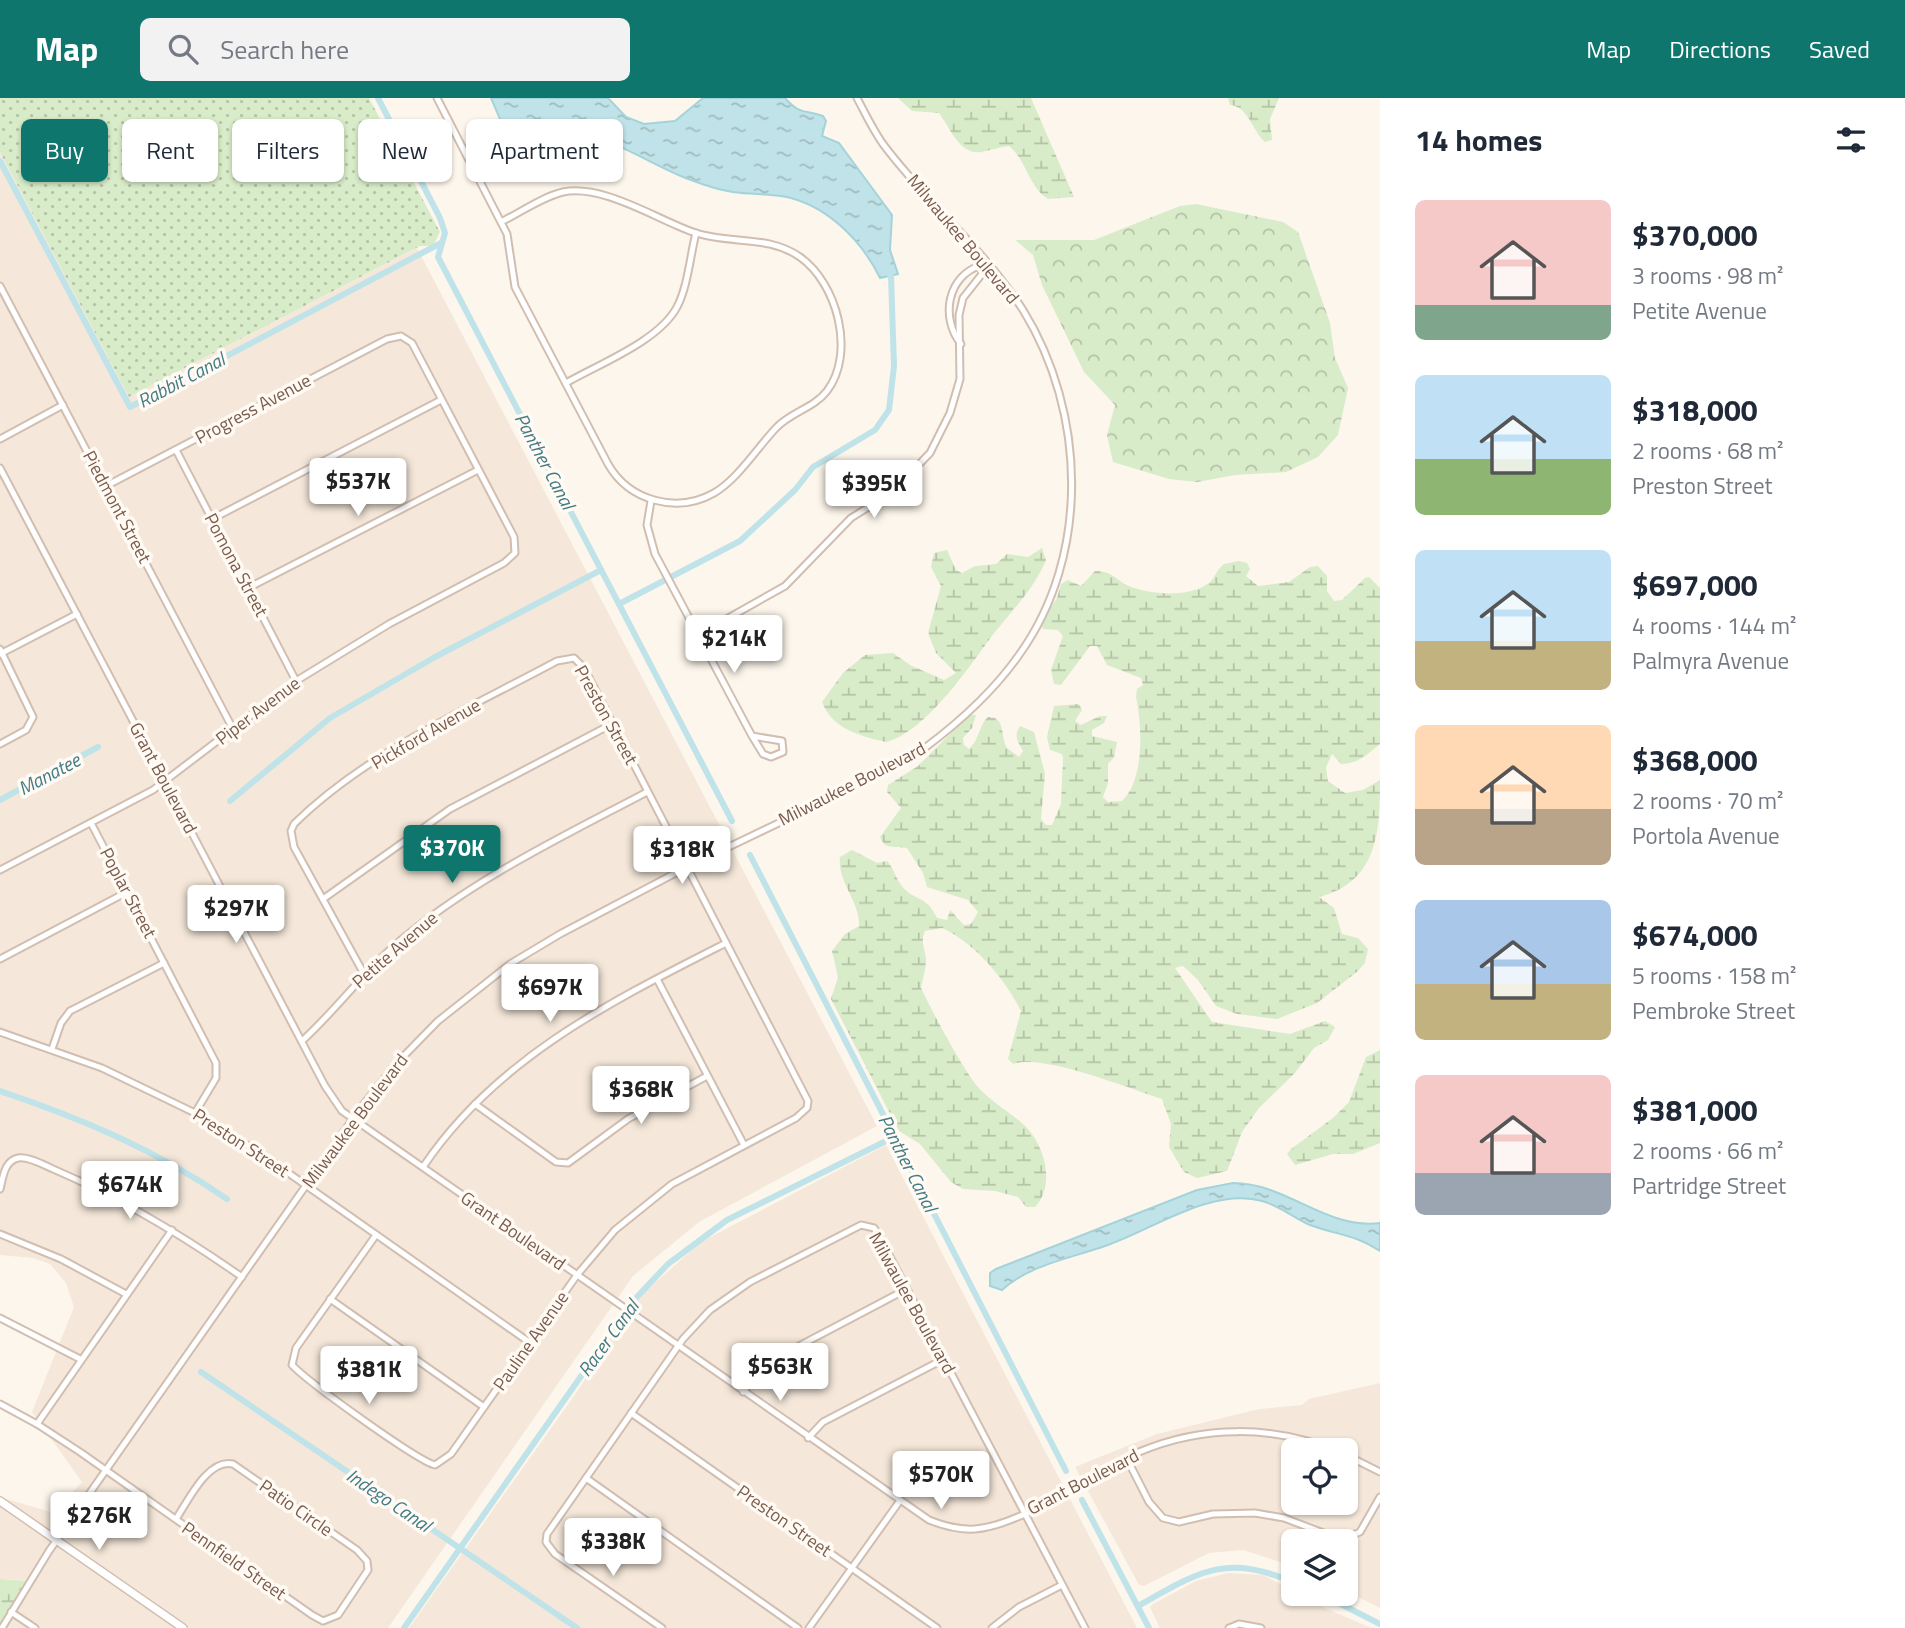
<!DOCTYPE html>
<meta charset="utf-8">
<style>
body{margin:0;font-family:"Titillium Web",sans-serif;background:#f2f2f3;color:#1f2937;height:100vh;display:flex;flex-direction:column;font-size:26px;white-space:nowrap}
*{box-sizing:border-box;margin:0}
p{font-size:23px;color:#747a83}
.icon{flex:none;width:38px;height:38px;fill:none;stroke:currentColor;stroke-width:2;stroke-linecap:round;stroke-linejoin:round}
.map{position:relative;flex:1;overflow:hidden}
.panel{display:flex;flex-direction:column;background:#fff;width:525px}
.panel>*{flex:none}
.banner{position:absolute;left:21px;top:21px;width:665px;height:63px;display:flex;gap:14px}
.tools{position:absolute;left:1281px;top:1340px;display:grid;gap:14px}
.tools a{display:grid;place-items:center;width:77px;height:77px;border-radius:10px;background:#fff;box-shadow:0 2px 5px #0004;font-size:35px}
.price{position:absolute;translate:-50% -60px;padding:0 16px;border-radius:7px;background:#fff;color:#222;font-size:23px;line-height:46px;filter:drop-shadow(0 2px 4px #0008)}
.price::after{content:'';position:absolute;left:50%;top:42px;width:21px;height:16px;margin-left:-10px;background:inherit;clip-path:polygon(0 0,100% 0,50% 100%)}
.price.active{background:#0f766e;color:#fff}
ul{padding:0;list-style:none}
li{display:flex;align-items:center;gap:21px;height:175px;padding:0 35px}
li span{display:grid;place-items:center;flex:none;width:196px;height:140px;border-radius:10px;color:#555}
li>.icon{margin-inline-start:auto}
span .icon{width:84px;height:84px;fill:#fffc;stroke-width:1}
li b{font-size:30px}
h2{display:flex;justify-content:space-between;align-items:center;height:84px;padding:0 35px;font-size:30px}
.chip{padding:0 24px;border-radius:10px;background:#fff;box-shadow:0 2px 5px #0004;font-size:24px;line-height:63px}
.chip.active{background:#0f766e;color:#fff}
header{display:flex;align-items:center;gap:42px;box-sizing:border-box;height:98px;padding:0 35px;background:#0f766e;color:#fff}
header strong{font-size:33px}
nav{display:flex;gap:38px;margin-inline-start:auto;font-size:24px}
.search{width:490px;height:63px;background:#f2f2f3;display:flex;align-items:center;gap:18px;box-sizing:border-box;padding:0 24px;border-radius:10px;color:#747a83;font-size:26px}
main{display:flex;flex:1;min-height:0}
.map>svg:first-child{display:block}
.residential{fill:#f5e8da;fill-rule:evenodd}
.grass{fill:url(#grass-dots)}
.forest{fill:url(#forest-crowns)}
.wetland{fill:url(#wetland-marsh)}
.water{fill:url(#water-ripples);stroke:#a5d3da;stroke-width:2}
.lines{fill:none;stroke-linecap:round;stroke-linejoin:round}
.canal{stroke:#bfe3e8;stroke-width:6}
.minor-casing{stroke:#d1beb0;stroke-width:9}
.tertiary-casing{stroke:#d1beb0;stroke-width:10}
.minor{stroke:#fff;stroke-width:5}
.tertiary{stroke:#fff;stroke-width:7}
.labels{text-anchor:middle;stroke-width:7;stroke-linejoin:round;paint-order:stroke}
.street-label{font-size:18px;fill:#7a5c4d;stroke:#fffaf3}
.water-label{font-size:19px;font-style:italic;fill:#437c86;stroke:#fffaf3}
</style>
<header>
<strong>Map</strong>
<div class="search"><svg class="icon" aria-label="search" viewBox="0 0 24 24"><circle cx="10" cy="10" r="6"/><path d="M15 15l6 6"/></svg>Search here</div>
<nav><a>Map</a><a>Directions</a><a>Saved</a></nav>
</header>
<main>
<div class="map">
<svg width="1380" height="1530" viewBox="0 0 1380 1530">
<defs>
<pattern id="grass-dots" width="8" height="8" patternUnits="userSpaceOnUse" patternTransform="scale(1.75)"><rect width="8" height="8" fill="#d8ecc9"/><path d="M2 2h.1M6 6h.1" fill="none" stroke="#b4c2a5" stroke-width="1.8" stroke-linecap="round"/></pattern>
<pattern id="forest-crowns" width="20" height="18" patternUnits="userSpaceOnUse" patternTransform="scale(1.75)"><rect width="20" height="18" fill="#d8ecc9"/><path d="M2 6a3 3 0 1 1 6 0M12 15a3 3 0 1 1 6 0" fill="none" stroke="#b4c2a5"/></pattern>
<pattern id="wetland-marsh" width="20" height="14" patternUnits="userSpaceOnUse" patternTransform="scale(1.75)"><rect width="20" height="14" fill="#d8ecc9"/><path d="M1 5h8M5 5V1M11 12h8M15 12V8" fill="none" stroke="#b4c2a5"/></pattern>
<pattern id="water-ripples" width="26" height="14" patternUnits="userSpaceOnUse" patternTransform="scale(1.75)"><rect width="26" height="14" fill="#bfe3e8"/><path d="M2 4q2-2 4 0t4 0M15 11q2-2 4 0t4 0" fill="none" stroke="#a0bbbe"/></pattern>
</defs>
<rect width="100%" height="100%" fill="#fdf6ec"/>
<g class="residential">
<path d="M0 54 129 299 417 150 877 1028 699 1124 633 1178 388 1530H188L0 1399 54 1415 82 1384 32 1314 74 1209 66 1185 50 1166 33 1160 0 1157Z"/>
<path d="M886 1047 1137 1530H409L576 1295 638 1200 701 1144Z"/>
<path d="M1380 1285V1510L1346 1493V1444H1293V1468L1243 1452 1209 1455 1144 1488 1139 1487 1075 1369 1157 1336 1259 1311 1302 1307 1309 1301ZM1293 1353H1346V1405H1293Z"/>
<path d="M0 1406 177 1530H3L25 1482 0 1481Z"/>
<path d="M1228 1475 1263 1477 1293 1493V1496L1371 1530H1160L1150 1509 1153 1506 1196 1483Z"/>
</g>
<path class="grass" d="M0 0H369L440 134 433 148H420L129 299 0 54Z"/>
<path class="forest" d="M1196 106 1283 124 1298 134 1330 225 1335 260 1348 290 1338 337 1318 359 1286 374 1235 377 1197 384 1169 381 1113 364 1107 337 1115 307 1084 274 1042 187 1033 157 1015 142H1094L1180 108Z"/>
<g class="wetland">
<path d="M898 0H1031L1074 99 1048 101C1028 88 1027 63 1009 48 1000 49 991 52 982 54 958 57 951 30 939 15L912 13Z"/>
<path d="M1228 0H1279L1270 21 1272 42 1265 44C1251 31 1249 9 1230 7Z"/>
<path d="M1042 450 1046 462C1033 494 1006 518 986 546 965 575 923 635 886 644 860 638 832 631 822 604L843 575 865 557 893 555 910 567 944 582 956 575 936 555 928 535 941 488 931 469 934 455 947 452 956 472 962 475 975 468 996 466 1007 456 1028 459Z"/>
<path d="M1239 463 1247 465 1250 471 1246 478 1258 488 1289 484 1310 469 1318 468 1327 478V493L1334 503 1342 502 1365 480 1369 479 1380 490V646C1368 656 1358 666 1341 666L1332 656 1326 669 1328 683 1345 695 1363 692 1380 682C1380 733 1378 784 1319 799L1334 810 1342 836 1358 840 1368 851 1365 865 1358 873 1317 905 1277 921 1237 916 1216 908 1198 882 1183 868 1175 870 1212 924 1290 936 1325 923 1335 929 1328 942 1314 950 1294 976 1259 1010 1242 1034 1227 1073 1197 1080 1184 1074 1169 1049 1171 1026 1162 1001C1131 991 1042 955 1013 966L1008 961 1021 913C1005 881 975 845 942 830L925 833C920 844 925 850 926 861 926 871 923 880 921 890 936 921 952 951 971 980 984 1000 1006 1011 1023 1026 1045 1046 1056 1087 1035 1109H1026L1018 1099 995 1093 963 1091 951 1084 920 1046 899 1033 831 901 838 879 832 853 845 836 859 828C860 803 837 784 840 759L852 752 877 765 887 763C894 770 895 779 901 787 914 804 926 796 937 820L947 822 950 812 964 827 971 826 978 814 968 802 927 789 923 775 907 750C895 748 885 752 880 739L901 710 887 694 888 687 918 668 969 617H976L972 630 963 640 964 647 969 651C980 641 979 627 988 619 1006 618 1000 638 1007 650L1019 659 1023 653C1018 643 1013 639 1020 628L1034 634 1045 676 1041 721 1046 727H1052L1061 706 1063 660 1062 656 1050 652 1047 639 1054 608 1079 606 1082 612 1075 623 1081 627 1100 618H1107L1104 625 1092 632V638L1117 644 1114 659 1108 666V685L1103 699 1108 704 1122 703C1145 682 1142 626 1136 599L1137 591 1143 587 1141 580 1107 567 1097 548H1090L1061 587 1054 586 1051 572 1063 538 1058 532 1043 531 1041 524 1057 500 1061 486 1068 482 1081 488 1095 473C1114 473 1116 483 1129 488 1150 497 1192 500 1210 484 1216 478 1217 471 1224 466Z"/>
<path d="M1380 952V1045L1353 1056H1333L1295 1067 1287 1056 1291 1051 1333 1020 1349 1004 1366 959Z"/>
<path d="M0 1481 29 1483 0 1530Z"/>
</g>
<g class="water">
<path d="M491 0H608L626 19 644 26 675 23 703 0H785C801 18 805 11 823 18L826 23 822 38 839 45 892 117 890 152 898 176 880 180C863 145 831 111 791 100 772 95 752 97 733 94 719 92 704 87 691 82 661 72 622 45 593 40 567 36 543 58 521 49 507 44 497 13 491 0Z"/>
<path d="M1233 1085C1287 1085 1326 1132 1380 1125V1153C1355 1136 1336 1137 1310 1127 1294 1120 1280 1108 1262 1103 1211 1089 1152 1132 1105 1148 1071 1160 1029 1167 1002 1192L990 1188V1175L996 1171 1197 1092Z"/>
</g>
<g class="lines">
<g class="canal">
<path d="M378 0 440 120 445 135 438 159 732 723"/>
<path d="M0 63 130 309 441 145"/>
<path d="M619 506 740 443 795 392 813 369 875 332 889 312 894 268 891 178 887 173"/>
<path d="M0 702 98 649"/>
<path d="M230 703 330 620 435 559 601 472"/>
<path d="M750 757 1066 1373"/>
<path d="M0 993C81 1020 156 1052 227 1101"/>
<path d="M201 1274 577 1530"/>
<path d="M1082 1402 1149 1530"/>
<path d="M1321 1496 1380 1526"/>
<path d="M1138 1508C1199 1474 1224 1455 1293 1484"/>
<path d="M404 1530 636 1200 668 1166 727 1122 894 1039"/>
</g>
<defs>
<g id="minor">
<path d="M437 0 507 136 515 189 608 366C629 403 677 416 714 395 738 381 757 350 776 330 791 314 814 310 827 293 856 255 837 185 800 159 767 136 729 147 693 134 656 121 603 86 563 94 542 99 521 114 501 124"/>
<path d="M0 188 233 631"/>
<path d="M961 246C940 220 947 177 982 167"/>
<path d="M566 285C599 266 659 243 677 209 688 188 690 158 696 135"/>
<path d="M0 341 63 307"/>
<path d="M176 352 296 583"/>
<path d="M0 370 325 988 342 1013 929 1422C944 1428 959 1432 975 1431 1024 1427 1093 1375 1139 1354 1202 1327 1273 1327 1336 1353"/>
<path d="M651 403 647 427 655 456 752 638 782 643 783 654 771 659 763 656 752 638"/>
<path d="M212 421 441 302"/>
<path d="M248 490 478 372"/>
<path d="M698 537 785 488 851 420 891 395 930 355 950 315 960 281 959 217 963 200 982 176 981 168"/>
<path d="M0 551 33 619 26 632 0 646"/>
<path d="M0 556 77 516"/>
<path d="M91 725 216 965V980L195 1015"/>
<path d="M0 772 153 692 296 583 389 526 504 465 515 455 514 439 412 245 401 238 387 241 106 388"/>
<path d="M323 801 450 711 612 626"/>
<path d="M0 861 127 794"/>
<path d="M364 876 294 749 291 733 294 726C367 654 468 611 557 563L574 560 584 570 808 1003 807 1010 796 1020 672 1086 615 1132 577 1177 451 1356 435 1367C416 1362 308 1284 292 1267L296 1250 376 1137"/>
<path d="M657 881 744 1047"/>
<path d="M0 934 102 970 195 1015 260 1055 529 1244"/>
<path d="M302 943C335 913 361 877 395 847 471 782 560 740 647 694"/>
<path d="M52 951 61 925 70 913 164 865"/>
<path d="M475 1006 556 1064 568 1065 628 1021 707 978"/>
<path d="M423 1069C496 960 612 903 726 845"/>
<path d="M0 1091C3 1080 4 1063 18 1060 28 1058 44 1067 53 1071 121 1100 182 1137 242 1179"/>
<path d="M0 1136 61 1161 126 1196"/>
<path d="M330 1201 484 1309"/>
<path d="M0 1220 80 1261"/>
<path d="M743 1294 762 1270 778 1259 907 1191"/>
<path d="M0 1306 37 1326 80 1354 312 1517 323 1523 338 1517 368 1472 367 1463 357 1452 233 1366C208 1360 188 1403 176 1421"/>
<path d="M631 1315 937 1530"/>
<path d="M37 1326 172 1132"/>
<path d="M808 1340 823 1324 944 1261"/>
<path d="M1346 1357 1380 1374"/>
<path d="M1127 1361 1149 1404 1163 1420 1179 1424 1213 1416 1255 1415 1284 1420 1342 1442 1360 1434 1380 1399"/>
<path d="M586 1380 798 1530"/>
<path d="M11 1514 35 1530"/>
<path d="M2 1530 49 1453 359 1012 395 967 438 923 510 866 560 836 687 769 845 693 926 649C962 622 993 594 1019 557 1091 457 1086 314 1023 212 984 151 926 104 883 46 873 32 865 15 857 0"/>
<path d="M662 1530 555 1456 546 1444 547 1436 683 1241 710 1212 750 1184 861 1127 874 1130 878 1136 1085 1530"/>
<path d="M809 1530 899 1404"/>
<path d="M992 1530 1019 1509 1062 1487"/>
<path d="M1229 1530 1239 1526 1261 1530"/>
</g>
<path id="tertiary" d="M0 1403 183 1530"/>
</defs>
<use href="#minor" class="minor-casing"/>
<use href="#tertiary" class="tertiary-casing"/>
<use href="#minor" class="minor"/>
<use href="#tertiary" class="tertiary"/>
</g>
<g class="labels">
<g class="street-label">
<text transform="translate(963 141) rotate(50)" y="6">Milwaukee Boulevard</text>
<text transform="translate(253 311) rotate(-28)" y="6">Progress Avenue</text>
<text transform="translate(117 409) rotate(62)" y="6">Piedmont Street</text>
<text transform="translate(236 467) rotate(62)" y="6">Pomona Street</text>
<text transform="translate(258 613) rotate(-37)" y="6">Piper Avenue</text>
<text transform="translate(606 617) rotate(61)" y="6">Preston Street</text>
<text transform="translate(426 636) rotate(-30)" y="6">Pickford Avenue</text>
<text transform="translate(163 680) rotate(62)" y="6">Grant Boulevard</text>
<text transform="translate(852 686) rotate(-27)" y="6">Milwaukee Boulevard</text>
<text transform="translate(128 795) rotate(62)" y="6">Poplar Street</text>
<text transform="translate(395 852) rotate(-41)" y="6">Petite Avenue</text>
<text transform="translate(355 1023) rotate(-53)" y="6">Milwaukee Boulevard</text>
<text transform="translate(241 1045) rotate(33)" y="6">Preston Street</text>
<text transform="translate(513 1133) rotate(35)" y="6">Grant Boulevard</text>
<text transform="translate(912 1205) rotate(61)" y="6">Milwaulee Boulevard</text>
<text transform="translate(531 1243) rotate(-55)" y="6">Pauline Avenue</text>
<text transform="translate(1083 1384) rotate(-27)" y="6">Grant Boulevard</text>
<text transform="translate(296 1410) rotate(35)" y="6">Patio Circle</text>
<text transform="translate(784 1423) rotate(35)" y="6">Preston Street</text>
<text transform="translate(234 1463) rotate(35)" y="6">Pennfield Street</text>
</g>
<g class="water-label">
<text transform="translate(181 282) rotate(-28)" y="7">Rabbit Canal</text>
<text transform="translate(545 363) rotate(62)" y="7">Panther Canal</text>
<text transform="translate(49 676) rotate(-28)" y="7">Manatee</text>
<text transform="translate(908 1065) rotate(63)" y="7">Panther Canal</text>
<text transform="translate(608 1240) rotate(-54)" y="7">Racer Canal</text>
<text transform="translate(389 1402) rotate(34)" y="7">Indego Canal</text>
</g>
</g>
</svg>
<div class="tools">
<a><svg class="icon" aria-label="locate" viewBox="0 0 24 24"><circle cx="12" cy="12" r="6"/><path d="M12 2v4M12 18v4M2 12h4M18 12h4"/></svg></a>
<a><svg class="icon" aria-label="layers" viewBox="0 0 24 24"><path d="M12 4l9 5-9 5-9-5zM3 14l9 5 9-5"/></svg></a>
</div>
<b class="price" style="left:358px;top:420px">$537K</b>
<b class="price" style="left:874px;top:422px">$395K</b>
<b class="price" style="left:734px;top:577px">$214K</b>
<b class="price active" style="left:452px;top:787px">$370K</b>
<b class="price" style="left:682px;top:788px">$318K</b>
<b class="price" style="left:236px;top:847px">$297K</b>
<b class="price" style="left:550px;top:926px">$697K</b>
<b class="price" style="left:641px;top:1028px">$368K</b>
<b class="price" style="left:130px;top:1123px">$674K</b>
<b class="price" style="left:780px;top:1305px">$563K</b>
<b class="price" style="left:369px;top:1308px">$381K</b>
<b class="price" style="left:941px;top:1413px">$570K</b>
<b class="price" style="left:99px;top:1454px">$276K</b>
<b class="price" style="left:613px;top:1480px">$338K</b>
<div class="banner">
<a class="chip active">Buy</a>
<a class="chip">Rent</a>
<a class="chip">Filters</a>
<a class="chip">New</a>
<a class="chip">Apartment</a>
</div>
</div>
<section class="panel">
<h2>14 homes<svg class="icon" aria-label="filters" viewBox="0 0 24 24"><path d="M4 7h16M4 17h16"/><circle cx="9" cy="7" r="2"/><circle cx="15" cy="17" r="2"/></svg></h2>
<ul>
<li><span style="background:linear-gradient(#f6c9c9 75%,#7fa58c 0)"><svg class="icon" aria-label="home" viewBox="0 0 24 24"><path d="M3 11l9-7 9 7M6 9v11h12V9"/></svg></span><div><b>$370,000</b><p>3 rooms · 98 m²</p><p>Petite Avenue</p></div></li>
<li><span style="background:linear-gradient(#bfe0f5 60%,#8fb573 0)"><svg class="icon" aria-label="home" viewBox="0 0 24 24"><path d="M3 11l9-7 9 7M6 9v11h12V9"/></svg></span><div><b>$318,000</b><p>2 rooms · 68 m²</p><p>Preston Street</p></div></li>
<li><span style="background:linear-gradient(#bfe0f5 65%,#c2b280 0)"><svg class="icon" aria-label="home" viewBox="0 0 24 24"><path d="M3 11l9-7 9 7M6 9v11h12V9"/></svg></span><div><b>$697,000</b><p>4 rooms · 144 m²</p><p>Palmyra Avenue</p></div></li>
<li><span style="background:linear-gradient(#ffd9b3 60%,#b9a48a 0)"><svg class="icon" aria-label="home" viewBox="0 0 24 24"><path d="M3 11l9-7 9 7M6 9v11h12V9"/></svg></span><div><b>$368,000</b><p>2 rooms · 70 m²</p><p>Portola Avenue</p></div></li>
<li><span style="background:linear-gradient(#a9c7e8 60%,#c2b280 0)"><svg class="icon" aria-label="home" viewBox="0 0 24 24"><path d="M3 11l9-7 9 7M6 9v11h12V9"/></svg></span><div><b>$674,000</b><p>5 rooms · 158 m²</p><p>Pembroke Street</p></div></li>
<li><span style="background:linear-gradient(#f6c9c9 70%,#9aa5b1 0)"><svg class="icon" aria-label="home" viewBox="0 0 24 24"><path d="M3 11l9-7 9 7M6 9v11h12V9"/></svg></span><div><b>$381,000</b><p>2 rooms · 66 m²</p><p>Partridge Street</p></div></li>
</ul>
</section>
</main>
